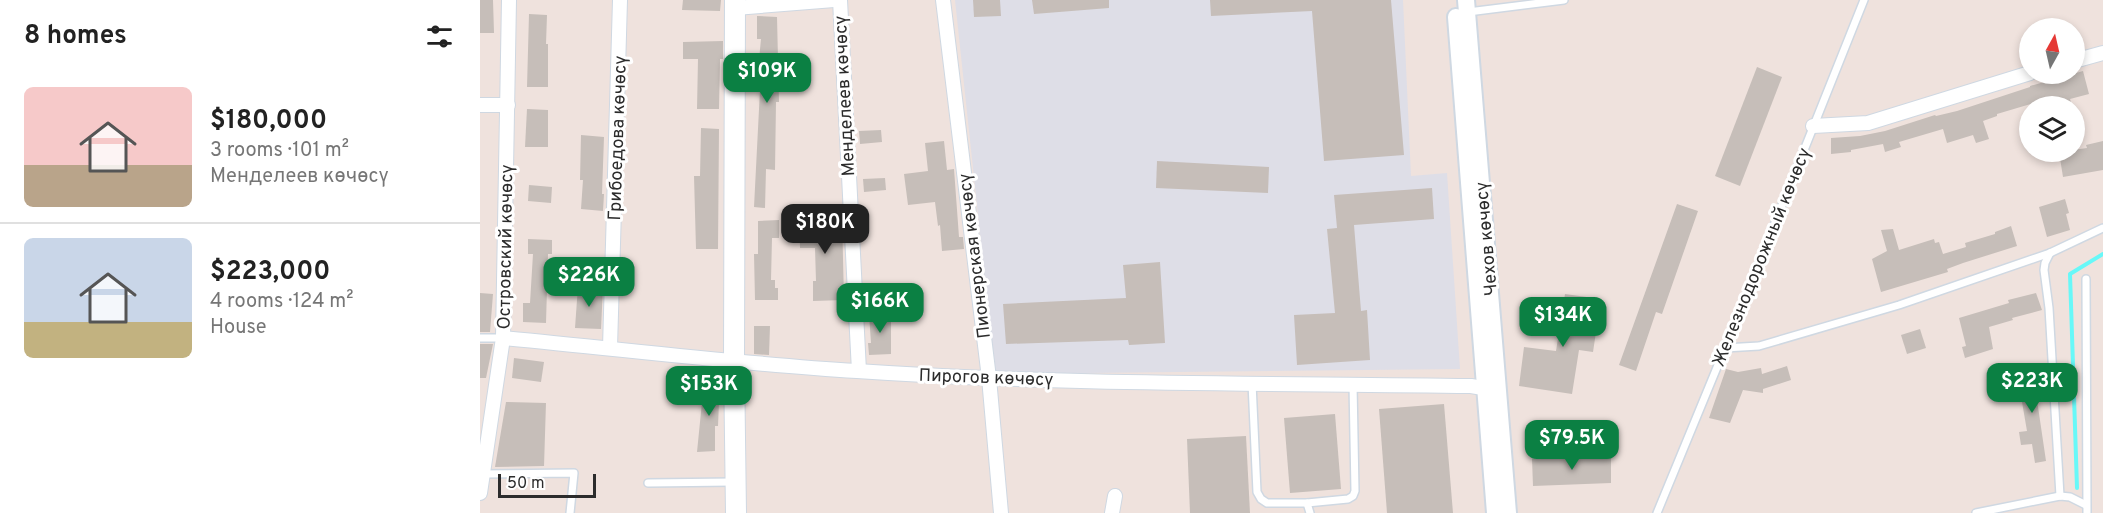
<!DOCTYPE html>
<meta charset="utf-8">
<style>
body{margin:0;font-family:Overpass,sans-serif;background:#f2f2f2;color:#222;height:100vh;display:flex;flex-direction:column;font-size:22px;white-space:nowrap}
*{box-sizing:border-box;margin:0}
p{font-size:20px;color:#767676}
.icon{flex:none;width:33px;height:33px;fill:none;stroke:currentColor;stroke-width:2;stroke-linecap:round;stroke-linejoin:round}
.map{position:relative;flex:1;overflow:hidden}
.details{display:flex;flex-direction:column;background:#fff;width:480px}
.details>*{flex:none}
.needle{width:39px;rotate:8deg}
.buttons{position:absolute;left:1539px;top:18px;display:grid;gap:12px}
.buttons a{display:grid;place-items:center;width:66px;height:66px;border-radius:50%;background:#fff;box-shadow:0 3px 9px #0003;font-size:30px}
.scale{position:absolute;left:18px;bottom:15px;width:98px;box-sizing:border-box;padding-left:6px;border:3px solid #2c2c2c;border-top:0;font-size:16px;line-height:21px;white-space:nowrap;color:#2c2c2c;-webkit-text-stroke:4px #fff;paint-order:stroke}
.price{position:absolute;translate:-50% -51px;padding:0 14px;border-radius:12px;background:#0b8043;color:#fff;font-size:20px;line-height:39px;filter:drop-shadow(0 2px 3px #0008)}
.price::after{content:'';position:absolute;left:50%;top:36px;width:18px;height:14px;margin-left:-9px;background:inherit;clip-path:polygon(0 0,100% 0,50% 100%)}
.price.selected{background:#222;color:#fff}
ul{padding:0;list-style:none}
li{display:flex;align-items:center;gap:18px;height:150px;padding:0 24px}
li+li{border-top:2px solid #e0e0e0}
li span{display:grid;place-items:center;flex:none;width:168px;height:120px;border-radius:9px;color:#555}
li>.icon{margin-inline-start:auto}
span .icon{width:72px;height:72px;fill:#fffc;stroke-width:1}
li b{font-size:26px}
h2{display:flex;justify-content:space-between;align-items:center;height:72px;padding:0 24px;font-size:26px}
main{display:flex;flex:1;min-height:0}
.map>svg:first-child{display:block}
.industrial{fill:#dedee7}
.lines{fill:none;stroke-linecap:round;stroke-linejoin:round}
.stream{stroke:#68f8f8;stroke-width:4}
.building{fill:#c6beb9}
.service-casing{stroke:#cfd8e2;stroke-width:10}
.minor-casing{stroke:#cfd8e2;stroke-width:16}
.tertiary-casing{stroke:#cfd8e2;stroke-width:20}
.secondary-casing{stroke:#cfd8e2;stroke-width:22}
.service{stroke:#fff;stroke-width:7}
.minor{stroke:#fff;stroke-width:14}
.tertiary{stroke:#fff;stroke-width:16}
.secondary{stroke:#fff;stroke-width:20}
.labels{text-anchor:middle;stroke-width:6;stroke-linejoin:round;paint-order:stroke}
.street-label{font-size:18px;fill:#2c2c2c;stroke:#fff}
</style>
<main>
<section class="details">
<h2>8 homes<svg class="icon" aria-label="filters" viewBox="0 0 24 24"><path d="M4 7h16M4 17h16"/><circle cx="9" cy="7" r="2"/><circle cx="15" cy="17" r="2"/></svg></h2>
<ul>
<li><span style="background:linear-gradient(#f6c9c9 65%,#b9a48a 0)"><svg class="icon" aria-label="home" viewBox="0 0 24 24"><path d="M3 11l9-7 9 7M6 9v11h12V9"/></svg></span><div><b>$180,000</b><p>3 rooms · 101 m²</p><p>Менделеев көчөсү</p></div></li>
<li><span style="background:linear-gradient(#c9d6e8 70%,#c2b280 0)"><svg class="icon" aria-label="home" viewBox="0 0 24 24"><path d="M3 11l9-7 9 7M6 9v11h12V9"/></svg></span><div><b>$223,000</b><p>4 rooms · 124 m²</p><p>House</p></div></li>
</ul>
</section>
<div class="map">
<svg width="1623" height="513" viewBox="0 0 1623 513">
<rect width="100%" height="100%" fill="#efe2dd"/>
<path class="industrial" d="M475 0H923L931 176 967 173 980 369 515 374Z"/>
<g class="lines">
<path class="stream" d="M1597 488 1590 274 1623 254"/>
</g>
<g class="building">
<path d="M0 0H13L14 33H0Z"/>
<path d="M203 0H241L240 11 202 10Z"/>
<path d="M493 0H520L521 16 494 17Z"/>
<path d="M552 0H629V8L554 14Z"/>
<path d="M730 0H911L924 155 844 161 832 11 731 16Z"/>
<path d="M49 14 67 15 66 44H68V87H47Z"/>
<path d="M277 16 297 17 299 102H296L295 170 286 169 285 208 274 207 281 70H278L281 39H277Z"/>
<path d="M243 41V59H240L239 109H217L218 59H203V42Z"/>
<path d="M1277 67 1302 77 1260 186 1235 176Z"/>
<path d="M1603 71 1609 94 1590 99 1591 102 1575 106H1555L1554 103 1517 114V116L1503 121 1509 139 1496 143 1493 135 1467 143 1463 129 1419 142 1421 147 1405 152 1403 144 1371 150V152L1351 154V138L1380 136 1405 131 1455 115 1456 116 1477 111 1550 87V86Z"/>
<path d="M47 109 68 110V147H45Z"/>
<path d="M221 128 239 129 238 249H216L214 176H220Z"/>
<path d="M401 130 402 142 380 144 379 131Z"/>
<path d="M101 135 124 137 122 194H124L123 211 101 209 103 180H100Z"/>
<path d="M464 141 467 170 474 169 479 237H483L484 249 462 251 460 225 458 226 455 202 428 205 424 174 448 171 445 143Z"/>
<path d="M1623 141V170L1583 177 1579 152 1607 148 1606 145Z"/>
<path d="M677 161 789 167 788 193 676 188Z"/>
<path d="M405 178 406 190 384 192 383 179Z"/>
<path d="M49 185 72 187 71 203 48 201Z"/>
<path d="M952 188 954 219 874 225 881 311 887 310 890 360 817 365 814 315 855 313 847 229 857 228 854 195Z"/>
<path d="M1585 199 1589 213 1586 214 1590 230 1567 237 1559 207Z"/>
<path d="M1197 204 1218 211 1182 314 1176 312 1156 371 1139 365Z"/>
<path d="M319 217H362L364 300 333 301V281H336L335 248H320Z"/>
<path d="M299 220V238H292L291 280H295V288H298V300H275L274 254H278V221Z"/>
<path d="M1531 226 1537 246 1483 263 1467 269 1468 272 1401 292 1392 259 1407 251 1401 230 1413 229 1419 250 1454 239 1455 243 1459 242 1463 254 1486 247 1485 243 1515 234V232Z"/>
<path d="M48 239 72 240V254H68L66 323 43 322V303H50L53 254H48Z"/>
<path d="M680 262 685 343 649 345 648 340 526 344 523 304 646 298 643 265Z"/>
<path d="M98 286 123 287 121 329 95 328Z"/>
<path d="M0 293 13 294 10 332H0Z"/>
<path d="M1556 293 1562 310 1532 318 1533 320 1509 327 1513 349 1485 358 1482 347 1486 346 1479 318 1529 303 1528 300Z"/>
<path d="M1085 294 1121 299 1113 352 1099 350 1092 394 1039 386 1044 347 1076 351Z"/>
<path d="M411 313V354L389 355 388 343H391L389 314Z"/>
<path d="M274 326H290L289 355 274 354Z"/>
<path d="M1440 329 1446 348 1427 354 1421 335Z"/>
<path d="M0 344H13L6 378H0Z"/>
<path d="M34 358 64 362 61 382 32 378Z"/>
<path d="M1307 366 1311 380 1283 389V393L1263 390 1250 423 1229 418 1246 369 1258 372 1281 368 1282 374Z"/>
<path d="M1553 372 1554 380 1562 378 1564 391H1558L1560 400H1557L1566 461 1555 463 1552 444 1541 445 1539 432 1547 431 1542 402H1540L1536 375Z"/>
<path d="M227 378 240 379 238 426H235V451L217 452 222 402H225Z"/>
<path d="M26 402 66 403 64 466 15 467Z"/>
<path d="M964 404 973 513H907L899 409Z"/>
<path d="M855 414 861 489 810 493 804 418Z"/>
<path d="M766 436 770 513H710L707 439Z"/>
<path d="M1131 456V483L1053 486 1052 459Z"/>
</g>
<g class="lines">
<defs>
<g id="service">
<path d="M988 12 1084 0"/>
<path d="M1570 253 1565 263 1564 270 1569 308 1580 496"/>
<path d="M1606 279 1607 513"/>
<path d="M0 338H23"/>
<path d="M1245 348 1279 346 1419 305 1570 253 1623 228"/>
<path d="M772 383 777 492 781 499 787 503H827L868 499 873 496 875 491 873 384"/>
<path d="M3 474 94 473 90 513"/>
<path d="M168 483 253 482"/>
<path d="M827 503 830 513"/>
<path d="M1177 513 1245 348 1384 0"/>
<path d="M1496 513 1580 496 1590 497 1606 505"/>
</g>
<g id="minor">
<path d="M360 0 379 371"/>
<path d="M463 0 509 378 521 513"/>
<path d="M255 8 354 0"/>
<path d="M1594 61 1623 53"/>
<path d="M0 105H28"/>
<path d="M1333 126 1388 123 1550 73"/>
<path d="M23 338C141 349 259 364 377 371 580 385 787 383 991 386L1015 390"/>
<path d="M130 348 140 0"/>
<path d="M0 493 23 338 29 0"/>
<path d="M632 513 635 496"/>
</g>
<g id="tertiary">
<path d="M986 0 1028 513"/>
<path d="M976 17 1015 513"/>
</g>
<path id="secondary" d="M255 0 254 362 256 513"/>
</defs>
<use href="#service" class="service-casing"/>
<use href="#minor" class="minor-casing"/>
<use href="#tertiary" class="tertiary-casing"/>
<use href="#secondary" class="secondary-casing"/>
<use href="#service" class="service"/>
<use href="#minor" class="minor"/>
<use href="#tertiary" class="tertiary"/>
<use href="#secondary" class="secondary"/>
</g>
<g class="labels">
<g class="street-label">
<text transform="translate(364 96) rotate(-93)" y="6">Менделеев көчөсү</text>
<text transform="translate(137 138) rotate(-88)" y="6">Грибоедова көчөсү</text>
<text transform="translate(1006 239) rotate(-95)" y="6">Чехов көчөсү</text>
<text transform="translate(25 247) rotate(-89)" y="6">Островский көчөсү</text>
<text transform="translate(494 256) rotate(-97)" y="6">Пионерская көчөсү</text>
<text transform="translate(1281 257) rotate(-68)" y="6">Железнодорожный көчөсү</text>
<text transform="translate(506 377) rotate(2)" y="6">Пирогов көчөсү</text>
</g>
</g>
</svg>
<div class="buttons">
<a><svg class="needle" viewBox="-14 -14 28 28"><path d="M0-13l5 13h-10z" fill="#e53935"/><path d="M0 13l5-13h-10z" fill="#767676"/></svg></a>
<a><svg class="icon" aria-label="layers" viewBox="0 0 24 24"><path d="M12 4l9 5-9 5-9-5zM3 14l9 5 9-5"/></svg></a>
</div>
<div class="scale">50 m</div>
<b class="price" style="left:287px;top:104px">$109K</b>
<b class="price selected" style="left:345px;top:255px">$180K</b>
<b class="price" style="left:109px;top:308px">$226K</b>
<b class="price" style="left:400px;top:334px">$166K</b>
<b class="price" style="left:1083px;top:348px">$134K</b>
<b class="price" style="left:1552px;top:414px">$223K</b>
<b class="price" style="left:229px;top:417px">$153K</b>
<b class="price" style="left:1092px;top:471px">$79.5K</b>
</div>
</main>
